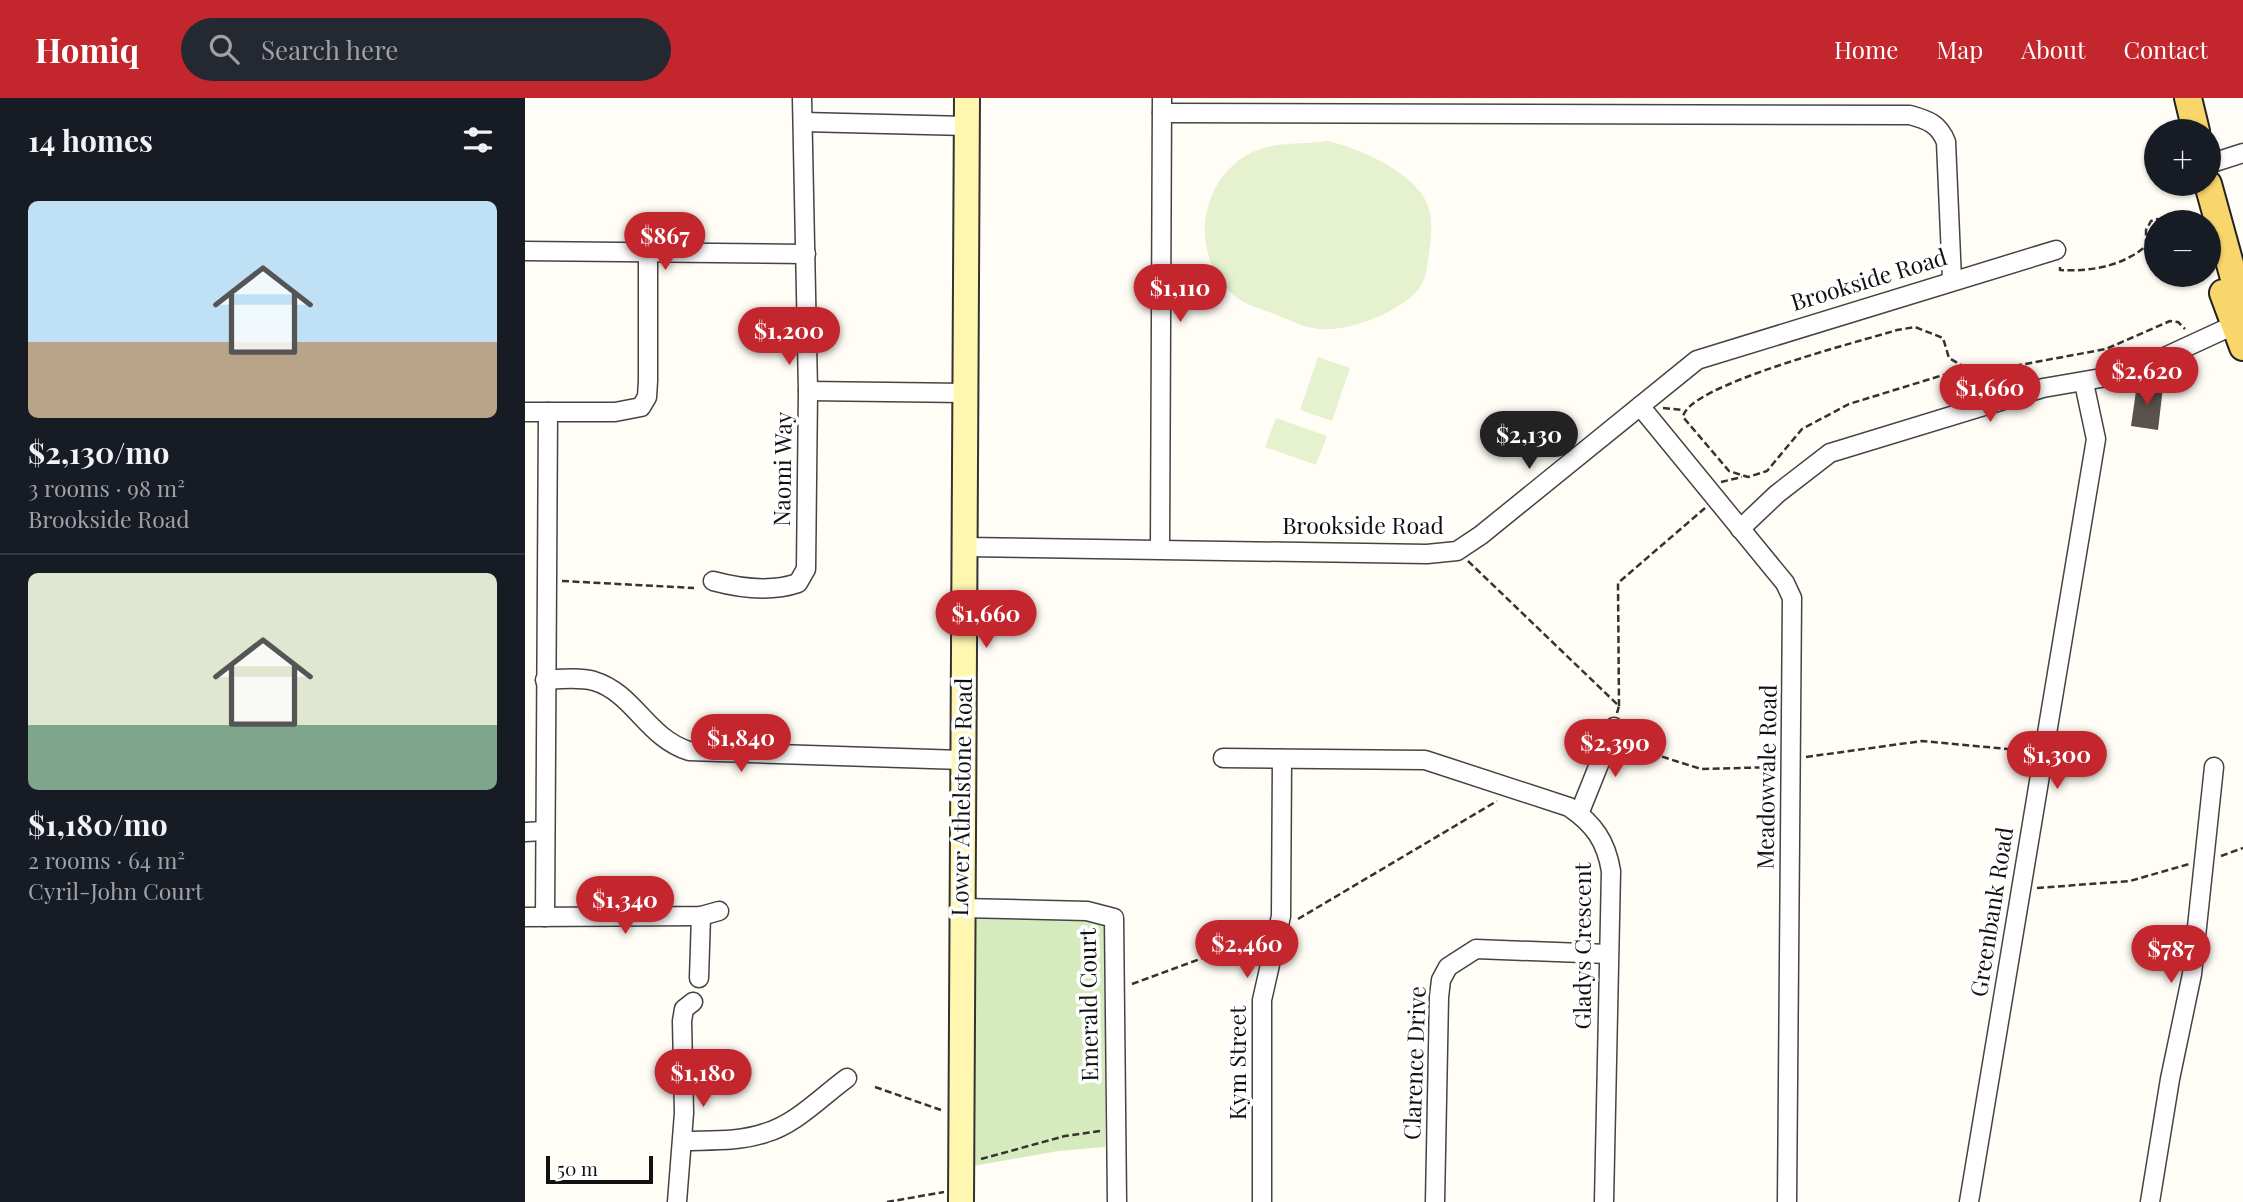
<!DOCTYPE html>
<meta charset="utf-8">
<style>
body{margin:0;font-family:"Playfair Display",serif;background:#242831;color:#f1f3f6;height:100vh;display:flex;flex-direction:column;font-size:26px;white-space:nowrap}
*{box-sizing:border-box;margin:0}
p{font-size:23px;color:#9ea1a6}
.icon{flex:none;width:38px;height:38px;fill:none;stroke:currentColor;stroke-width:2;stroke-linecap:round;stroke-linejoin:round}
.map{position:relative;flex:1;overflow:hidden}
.details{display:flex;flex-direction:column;background:#171b24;width:525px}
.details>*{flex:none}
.controls{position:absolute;left:1619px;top:21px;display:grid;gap:14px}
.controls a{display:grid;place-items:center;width:77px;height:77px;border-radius:50%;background:#171b24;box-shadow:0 2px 5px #0004;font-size:35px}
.scale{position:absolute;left:21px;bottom:18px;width:107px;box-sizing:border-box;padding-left:7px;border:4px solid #111;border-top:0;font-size:19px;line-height:24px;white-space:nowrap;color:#111;-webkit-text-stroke:5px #fff;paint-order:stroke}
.price{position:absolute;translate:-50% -60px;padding:0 16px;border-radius:24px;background:#c4262e;color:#fff;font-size:23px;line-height:46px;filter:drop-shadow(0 2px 4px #0008)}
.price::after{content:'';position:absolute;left:50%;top:42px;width:21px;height:16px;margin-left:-10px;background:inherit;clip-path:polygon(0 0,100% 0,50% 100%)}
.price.selected{background:#222;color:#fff}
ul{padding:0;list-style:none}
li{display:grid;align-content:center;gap:14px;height:371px;padding:0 28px}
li+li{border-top:2px solid #363941}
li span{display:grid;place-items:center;height:217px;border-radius:10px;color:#555}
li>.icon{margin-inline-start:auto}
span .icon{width:126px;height:126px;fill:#fffc;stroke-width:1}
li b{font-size:30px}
h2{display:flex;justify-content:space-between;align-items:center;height:84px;padding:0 28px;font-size:30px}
header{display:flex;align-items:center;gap:42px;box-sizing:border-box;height:98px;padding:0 35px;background:#c4262e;color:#fff}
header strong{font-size:33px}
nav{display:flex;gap:38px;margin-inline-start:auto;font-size:24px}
.search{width:490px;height:63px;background:#242831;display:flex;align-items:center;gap:18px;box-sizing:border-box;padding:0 24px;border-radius:38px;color:#9ea1a6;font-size:26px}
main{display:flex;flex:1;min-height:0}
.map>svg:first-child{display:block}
.green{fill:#d5ebbd}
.pitch{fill:#e6f2cf}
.building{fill:#5a524d}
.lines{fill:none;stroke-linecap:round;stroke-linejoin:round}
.street-casing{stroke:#444;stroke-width:21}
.secondary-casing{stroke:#333;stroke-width:28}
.primary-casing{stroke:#222;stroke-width:30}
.path{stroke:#333;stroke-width:2.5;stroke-dasharray:7 3.5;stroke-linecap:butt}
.street{stroke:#fff;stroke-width:18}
.secondary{stroke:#fff6b0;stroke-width:24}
.primary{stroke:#f9d66b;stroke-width:26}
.labels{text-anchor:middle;stroke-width:7;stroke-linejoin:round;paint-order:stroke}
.street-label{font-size:23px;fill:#111;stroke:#fff}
</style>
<header>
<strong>Homiq</strong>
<div class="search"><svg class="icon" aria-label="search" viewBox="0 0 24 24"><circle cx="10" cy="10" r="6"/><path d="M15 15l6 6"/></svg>Search here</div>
<nav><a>Home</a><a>Map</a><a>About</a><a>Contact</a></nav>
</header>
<main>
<section class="details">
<h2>14 homes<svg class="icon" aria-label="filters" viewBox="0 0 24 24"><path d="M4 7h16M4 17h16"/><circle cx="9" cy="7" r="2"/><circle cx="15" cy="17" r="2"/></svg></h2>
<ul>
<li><span style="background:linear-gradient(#bfe0f5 65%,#b9a48a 0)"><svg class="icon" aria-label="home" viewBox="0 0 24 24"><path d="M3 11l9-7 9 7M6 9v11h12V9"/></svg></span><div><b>$2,130/mo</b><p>3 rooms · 98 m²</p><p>Brookside Road</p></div></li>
<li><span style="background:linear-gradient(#dfe7d0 70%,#7fa58c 0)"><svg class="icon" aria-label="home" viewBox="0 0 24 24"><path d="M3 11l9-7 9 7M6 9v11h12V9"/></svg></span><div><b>$1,180/mo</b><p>2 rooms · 64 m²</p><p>Cyril-John Court</p></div></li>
</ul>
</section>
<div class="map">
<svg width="1718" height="1104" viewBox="0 0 1718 1104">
<rect width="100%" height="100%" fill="#fffdf5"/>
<path class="green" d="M455 819 572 820 581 828 580 1049 533 1053 448 1068 447 827Z"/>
<g class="pitch">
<path d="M803 43C833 50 881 71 898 98 909 115 907 136 904 155 902 170 902 182 891 194 871 215 824 234 794 231 777 229 765 222 749 216 738 211 726 209 715 202 682 178 671 134 687 97 695 78 711 61 730 53 754 43 779 47 803 43Z"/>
<path d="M793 259 825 270 807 323 775 312Z"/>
<path d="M751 320 802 338 791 367 740 349Z"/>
</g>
<path class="building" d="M1612 286 1638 289 1633 332 1606 328Z"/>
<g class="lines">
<defs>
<g id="street">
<path d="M637 15 1385 17C1403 22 1414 26 1421 44L1427 182"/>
<path d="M278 24 442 28"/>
<path d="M1684 66 1718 55"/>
<path d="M0 153 281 156"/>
<path d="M283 293 441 295"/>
<path d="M1115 308 1260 485 1267 500 1262 1104"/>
<path d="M0 314H90L116 309 122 299 123 283V154"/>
<path d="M1215 431 1252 396 1305 355 1518 290 1605 275 1709 227 1718 226"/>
<path d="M441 449 902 456 932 453 956 437 1172 262 1531 152"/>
<path d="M635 451 637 0"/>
<path d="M188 483C214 490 247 494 273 485L281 471 283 293 277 0"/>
<path d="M20 582C36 581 54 579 69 583 109 595 122 640 164 653L437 662"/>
<path d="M698 660 900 662 1044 709C1069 726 1081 743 1086 773L1079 1104"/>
<path d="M1054 716 1089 629"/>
<path d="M0 734 19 733"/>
<path d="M436 810 562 813 589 820 592 1104"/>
<path d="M0 819 176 818 194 813"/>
<path d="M20 819 23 314"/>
<path d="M174 880 176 818"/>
<path d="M158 1043C185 1042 214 1044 240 1035 271 1026 296 999 322 980"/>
<path d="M152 1104 159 1015 157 923 159 911 168 904"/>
<path d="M737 1104V902L756 818 757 661"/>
<path d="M910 1104 914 899 916 882 923 869 951 851 1083 856"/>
<path d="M1444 1104 1571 341 1559 285"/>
<path d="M1625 1104 1645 981 1667 876 1689 669"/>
</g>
<path id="secondary" d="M436 1104 442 0"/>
<g id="primary">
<path d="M1663 0 1671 33"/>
<path d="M1683 86 1718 213"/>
<path d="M1698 195 1718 249"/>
</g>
</defs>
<use href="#street" class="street-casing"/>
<use href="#secondary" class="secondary-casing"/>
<use href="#primary" class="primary-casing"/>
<g class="path">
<path d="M1535 169V172C1565 174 1598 168 1621 148V132L1626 123 1633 121 1639 124"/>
<path d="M1441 270 1424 260 1418 240 1390 229 1372 232C1337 243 1162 287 1158 319L1204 373 1223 379 1242 373 1277 331 1324 306 1441 270 1473 271 1581 251 1645 223 1653 224 1660 231"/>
<path d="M1138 310 1159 312"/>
<path d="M1196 384 1217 379"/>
<path d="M943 463 1094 608 1092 615"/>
<path d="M37 483 169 490"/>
<path d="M1094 608 1093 485 1180 410"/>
<path d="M1097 646 1176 671 1251 669"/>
<path d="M1281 659 1397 643 1504 653"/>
<path d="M1696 758 1718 750"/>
<path d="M1512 790 1605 783 1664 766"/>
<path d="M773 821 972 703"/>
<path d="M607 886 735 839"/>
<path d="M350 989 416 1012"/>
<path d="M456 1061 540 1038 575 1033"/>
<path d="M362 1104 419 1094"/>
</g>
<use href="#street" class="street"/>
<use href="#secondary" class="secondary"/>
<use href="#primary" class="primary"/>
</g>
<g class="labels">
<g class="street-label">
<text transform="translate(1344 182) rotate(-17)" y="8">Brookside Road</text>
<text transform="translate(258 371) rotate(-89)" y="8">Naomi Way</text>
<text x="838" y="436">Brookside Road</text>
<text transform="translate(1242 679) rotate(-89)" y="8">Meadowvale Road</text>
<text transform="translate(437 699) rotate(-89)" y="8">Lower Athelstone Road</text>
<text transform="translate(1467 814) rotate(-81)" y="8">Greenbank Road</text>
<text transform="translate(1058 848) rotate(-90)" y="8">Gladys Crescent</text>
<text transform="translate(564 907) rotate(-91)" y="8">Emerald Court</text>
<text transform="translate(713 965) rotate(-90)" y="8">Kym Street</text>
<text transform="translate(890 965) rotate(-88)" y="8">Clarence Drive</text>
</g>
</g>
</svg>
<div class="controls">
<a>+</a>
<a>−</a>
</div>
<div class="scale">50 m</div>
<b class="price" style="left:140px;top:174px">$867</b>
<b class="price" style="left:655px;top:226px">$1,110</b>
<b class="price" style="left:264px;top:269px">$1,200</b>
<b class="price" style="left:1622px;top:309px">$2,620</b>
<b class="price" style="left:1465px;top:326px">$1,660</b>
<b class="price selected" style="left:1004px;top:373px">$2,130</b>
<b class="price" style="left:461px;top:552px">$1,660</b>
<b class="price" style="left:216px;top:676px">$1,840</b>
<b class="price" style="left:1090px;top:681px">$2,390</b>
<b class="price" style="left:1532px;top:693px">$1,300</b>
<b class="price" style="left:100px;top:838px">$1,340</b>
<b class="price" style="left:722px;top:882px">$2,460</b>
<b class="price" style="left:1646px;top:887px">$787</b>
<b class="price" style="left:178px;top:1011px">$1,180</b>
</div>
</main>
